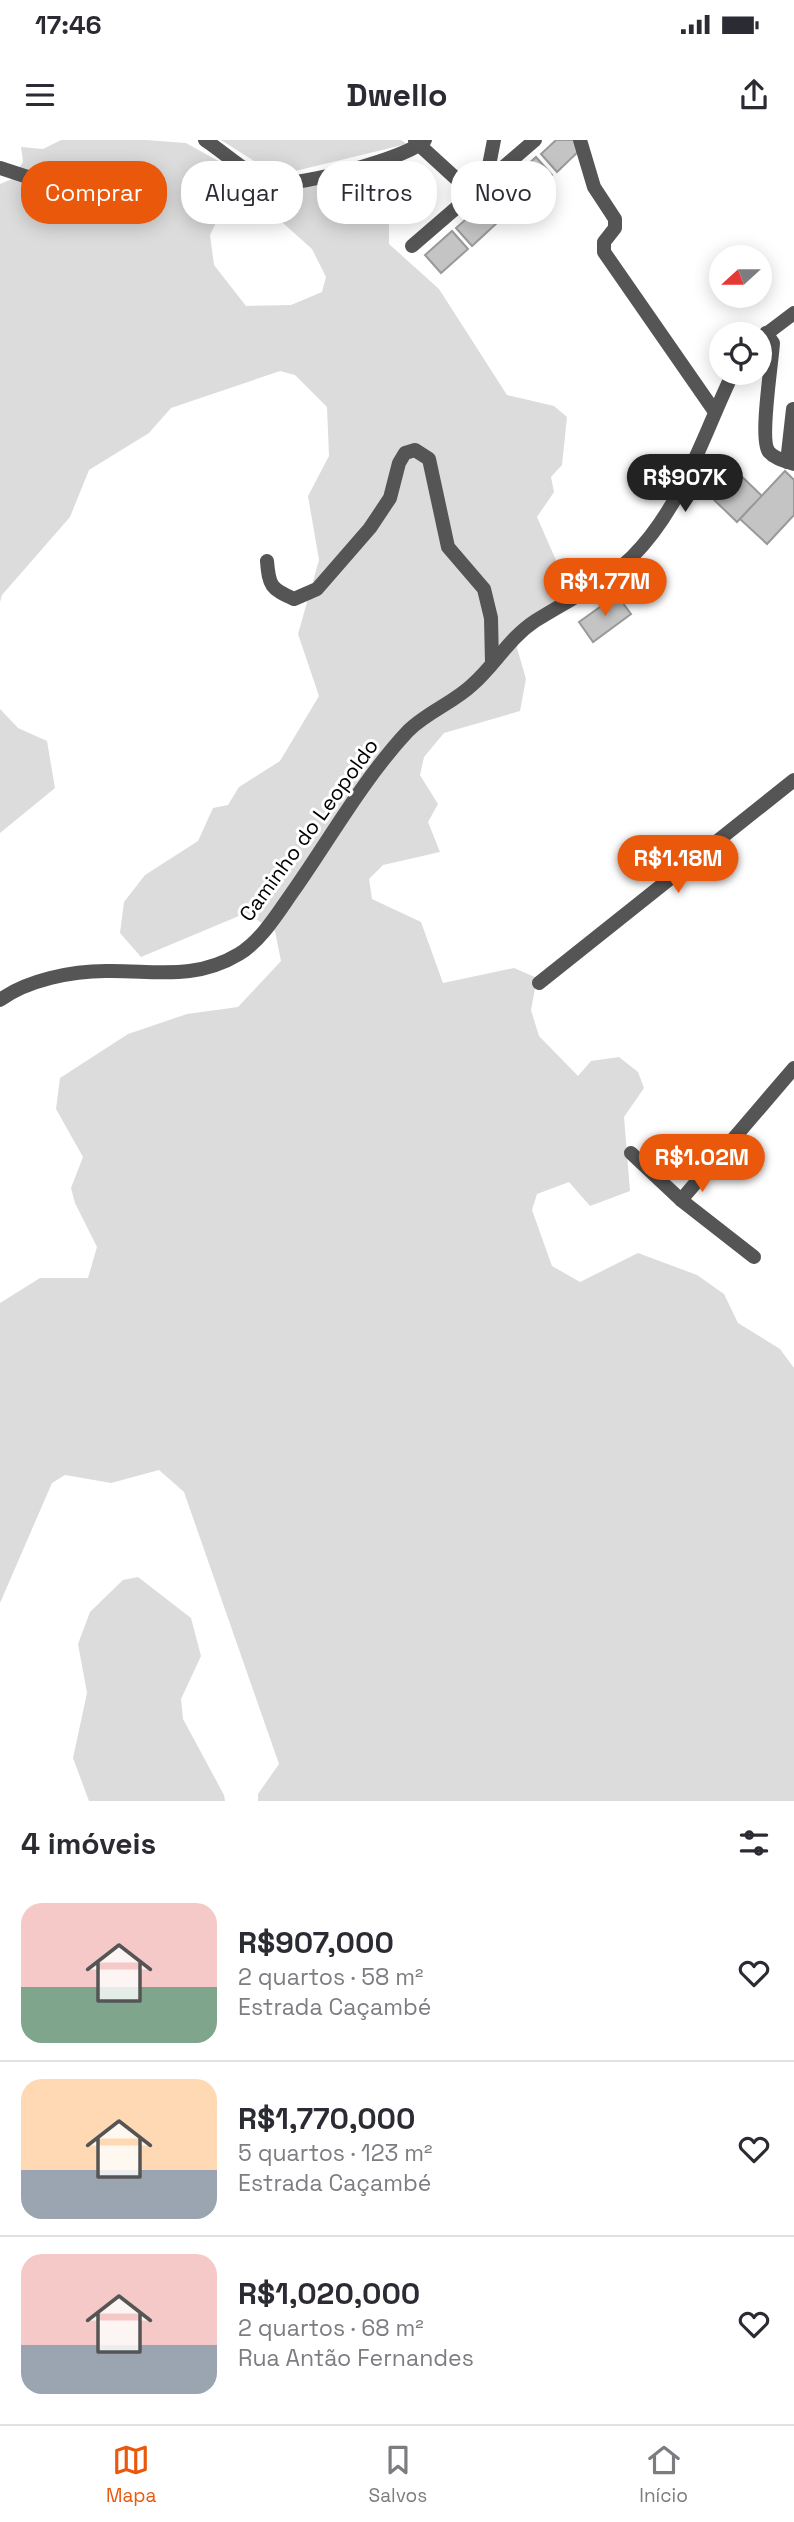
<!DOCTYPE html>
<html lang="pt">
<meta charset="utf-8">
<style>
body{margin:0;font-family:"Space Grotesk",sans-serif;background:#f7f7f7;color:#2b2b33;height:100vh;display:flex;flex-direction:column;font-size:26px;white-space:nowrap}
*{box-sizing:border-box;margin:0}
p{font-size:23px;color:#7c7c81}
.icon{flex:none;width:38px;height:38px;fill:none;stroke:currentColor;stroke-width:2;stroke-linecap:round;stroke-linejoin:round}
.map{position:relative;height:1661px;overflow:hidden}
.details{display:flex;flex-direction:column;background:#fff;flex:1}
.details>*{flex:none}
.top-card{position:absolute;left:21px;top:21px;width:752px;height:63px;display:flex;gap:14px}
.needle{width:46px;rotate:249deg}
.tools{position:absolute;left:709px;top:105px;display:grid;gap:14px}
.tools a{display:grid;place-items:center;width:63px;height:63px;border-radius:50%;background:#fff;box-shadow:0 4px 18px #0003;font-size:35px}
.price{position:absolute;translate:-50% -60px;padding:0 16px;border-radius:24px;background:#ea580c;color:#fff;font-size:23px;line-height:46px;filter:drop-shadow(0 2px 4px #0008)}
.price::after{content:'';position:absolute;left:50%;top:42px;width:21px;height:16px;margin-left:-10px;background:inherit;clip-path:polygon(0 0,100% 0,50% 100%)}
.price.current{background:#222;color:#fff}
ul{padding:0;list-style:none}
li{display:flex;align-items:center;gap:21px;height:175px;padding:0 21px}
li+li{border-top:2px solid #e1e1e2}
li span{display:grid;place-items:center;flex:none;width:196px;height:140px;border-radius:21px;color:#555}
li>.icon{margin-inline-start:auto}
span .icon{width:84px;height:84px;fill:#fffc;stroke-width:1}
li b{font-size:30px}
h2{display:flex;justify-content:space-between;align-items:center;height:84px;padding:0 21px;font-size:30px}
.pill{padding:0 24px;border-radius:28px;background:#fff;box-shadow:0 4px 18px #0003;font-size:24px;line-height:63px}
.pill.current{background:#ea580c;color:#fff}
.status{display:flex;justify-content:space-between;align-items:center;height:49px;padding:0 35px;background:#fff;direction:ltr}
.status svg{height:19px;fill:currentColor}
header{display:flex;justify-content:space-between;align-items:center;height:91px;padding:0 21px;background:#fff;font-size:32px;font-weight:700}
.menu{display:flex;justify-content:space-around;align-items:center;height:98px;border-top:2px solid #e1e1e2;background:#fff;font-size:19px;color:#7c7c81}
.menu a{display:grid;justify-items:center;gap:4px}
.menu .current{color:#ea580c}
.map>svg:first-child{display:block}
.green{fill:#dcdcdc}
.building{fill:#c4c4c4;stroke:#999;stroke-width:2}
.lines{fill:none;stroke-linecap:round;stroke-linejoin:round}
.minor{stroke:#555;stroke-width:14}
.labels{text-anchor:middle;stroke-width:6;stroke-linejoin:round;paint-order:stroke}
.street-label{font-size:21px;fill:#000;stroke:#fff}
</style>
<div class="status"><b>17:46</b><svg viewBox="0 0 49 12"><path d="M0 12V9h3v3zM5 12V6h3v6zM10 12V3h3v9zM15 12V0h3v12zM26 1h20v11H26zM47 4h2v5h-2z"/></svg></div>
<header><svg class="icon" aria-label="menu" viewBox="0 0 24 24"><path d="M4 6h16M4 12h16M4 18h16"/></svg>Dwello<svg class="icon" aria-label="share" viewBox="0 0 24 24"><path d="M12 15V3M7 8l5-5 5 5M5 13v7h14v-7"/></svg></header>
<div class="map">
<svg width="794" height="1661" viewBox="0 0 794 1661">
<rect width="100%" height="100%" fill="#fff"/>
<g class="green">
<path d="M61 0H146L186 3 240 33 210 95 214 125 246 166 291 165 322 152 326 137 312 109 274 75 280 56 310 45 387 33 401 62 389 72V104L439 149 507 255 554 266 567 277 562 325 551 337 554 352 537 377 562 434V466L521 493 517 508 526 539 520 571 444 593 424 617 420 635 438 664 428 682 440 712 383 725 369 739 372 759 421 782 443 843 514 828 537 838 531 870 539 896 578 936 591 921 619 917 638 932 644 948 624 977 630 1051 590 1066 569 1042 537 1054 532 1070 552 1126 580 1142 638 1113 697 1135 724 1154 738 1183 780 1209 794 1228V1661H258V1654L279 1624 184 1352 159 1330 111 1343 65 1335 52 1343 0 1463V1163L40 1138H88L97 1107 75 1063 71 1048 83 1017 56 969 60 938 128 894 187 874 238 867 281 821 275 791 246 773 141 817 120 793 124 762 145 735 198 701 213 668 228 665 239 647 280 621 319 556 298 494 319 420 308 356 329 316 327 267 295 235 280 231 171 268 149 293 89 330 70 377 2 455 0 462V44L12 39 23 22 21 7 43 9Z"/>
<path d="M221 0H401L407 4 287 33 270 31Z"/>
<path d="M0 569 18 588 47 601 55 648 0 693Z"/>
<path d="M138 1437 191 1478 201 1516 181 1559 183 1579 224 1655 225 1661H89L73 1618 87 1553 78 1504 90 1472 123 1440Z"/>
</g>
<g class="building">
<path d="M556 0H575L582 8 557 32 541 14Z"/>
<path d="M536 17 552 35 526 59 510 41Z"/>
<path d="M482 65 498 82 472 106 456 88Z"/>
<path d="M452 91 468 109 441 133 425 115Z"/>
<path d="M734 329 762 356 737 382 709 355Z"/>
<path d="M785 331 794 340V375L767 404 740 379Z"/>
<path d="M617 455 631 474 593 502 579 482Z"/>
</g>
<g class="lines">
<g class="minor">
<path d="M205 0C224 12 253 40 274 43 298 47 410 17 425 0"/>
<path d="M580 0 594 47 615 79V88L604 102V112L715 272"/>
<path d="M415 1 474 55"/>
<path d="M0 28 55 46"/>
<path d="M485 46 494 0"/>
<path d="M412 106 535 0"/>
<path d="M766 193 773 203C772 222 759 301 769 312 775 319 786 321 794 324"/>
<path d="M761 198 794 173"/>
<path d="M787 322 793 269"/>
<path d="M267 421C269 446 271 449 294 459L317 449 370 388 390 358 399 323 405 313 415 310 429 319 448 407 484 449 491 478 492 523"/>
<path d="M539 843 794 640"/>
<path d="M0 860C27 840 72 831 106 831 154 830 194 841 239 814 262 800 279 771 294 750 331 697 364 638 408 591 427 572 453 563 472 545 495 525 509 498 535 481 568 460 604 444 632 417 683 366 703 295 733 233"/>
<path d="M631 1013 681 1060 754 1117"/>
<path d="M681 1060 794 928"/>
</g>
</g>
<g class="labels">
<g class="street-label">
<text transform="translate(309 690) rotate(-54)" y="7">Caminho do Leopoldo</text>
</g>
</g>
</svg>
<div class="tools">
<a><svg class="needle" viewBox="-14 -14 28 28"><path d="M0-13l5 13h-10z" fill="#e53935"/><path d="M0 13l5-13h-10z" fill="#7c7c81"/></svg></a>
<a><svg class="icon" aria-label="locate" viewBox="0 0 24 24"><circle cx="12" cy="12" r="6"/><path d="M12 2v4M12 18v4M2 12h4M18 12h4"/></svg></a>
</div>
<b class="price current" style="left:685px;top:374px">R$907K</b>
<b class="price" style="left:605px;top:478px">R$1.77M</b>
<b class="price" style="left:678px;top:755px">R$1.18M</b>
<b class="price" style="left:702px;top:1054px">R$1.02M</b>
<div class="top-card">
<a class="pill current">Comprar</a>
<a class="pill">Alugar</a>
<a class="pill">Filtros</a>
<a class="pill">Novo</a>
</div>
</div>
<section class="details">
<h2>4 imóveis<svg class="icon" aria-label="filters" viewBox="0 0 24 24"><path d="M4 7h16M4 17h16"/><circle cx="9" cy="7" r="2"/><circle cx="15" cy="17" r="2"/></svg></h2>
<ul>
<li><span style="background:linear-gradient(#f6c9c9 60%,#7fa58c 0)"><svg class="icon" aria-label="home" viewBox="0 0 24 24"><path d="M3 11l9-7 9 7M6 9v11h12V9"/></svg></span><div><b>R$907,000</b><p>2 quartos · 58 m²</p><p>Estrada Caçambé</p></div><svg class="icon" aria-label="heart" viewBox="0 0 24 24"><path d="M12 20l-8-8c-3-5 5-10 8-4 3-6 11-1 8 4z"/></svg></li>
<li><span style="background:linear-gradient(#ffd9b3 65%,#9aa5b1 0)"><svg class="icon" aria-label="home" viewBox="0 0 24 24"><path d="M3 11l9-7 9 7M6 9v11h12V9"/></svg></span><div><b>R$1,770,000</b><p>5 quartos · 123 m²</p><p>Estrada Caçambé</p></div><svg class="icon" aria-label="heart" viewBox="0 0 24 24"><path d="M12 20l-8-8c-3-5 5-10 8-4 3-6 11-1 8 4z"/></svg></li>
<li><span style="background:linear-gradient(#f6c9c9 65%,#9aa5b1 0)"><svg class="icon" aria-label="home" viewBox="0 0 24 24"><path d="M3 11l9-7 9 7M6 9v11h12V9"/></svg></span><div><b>R$1,020,000</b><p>2 quartos · 68 m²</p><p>Rua Antão Fernandes</p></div><svg class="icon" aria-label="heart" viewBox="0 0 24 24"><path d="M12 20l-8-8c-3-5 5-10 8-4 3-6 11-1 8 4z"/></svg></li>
</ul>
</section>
<nav class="menu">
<a class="current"><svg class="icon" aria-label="map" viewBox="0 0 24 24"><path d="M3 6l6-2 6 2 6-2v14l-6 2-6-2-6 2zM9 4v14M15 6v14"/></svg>Mapa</a>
<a><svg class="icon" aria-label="saved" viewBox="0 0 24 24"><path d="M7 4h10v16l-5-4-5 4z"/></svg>Salvos</a>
<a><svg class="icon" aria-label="home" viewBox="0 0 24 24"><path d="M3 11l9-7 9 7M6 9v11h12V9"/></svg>Início</a>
</nav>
